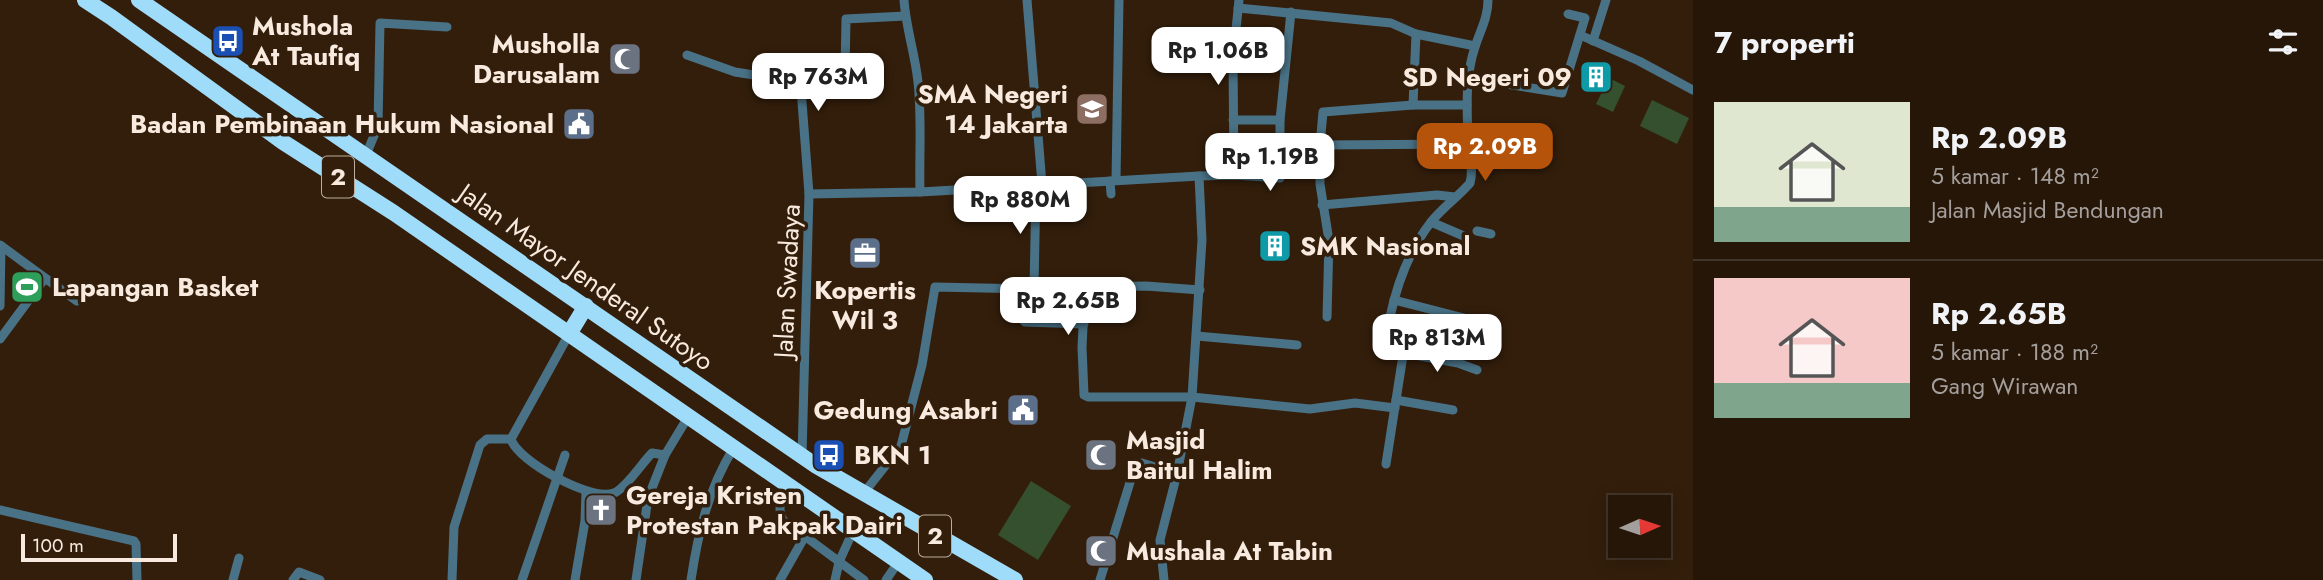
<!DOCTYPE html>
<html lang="id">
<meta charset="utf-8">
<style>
body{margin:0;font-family:Jost,sans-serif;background:#322316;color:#f1f3f6;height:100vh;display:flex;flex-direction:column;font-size:26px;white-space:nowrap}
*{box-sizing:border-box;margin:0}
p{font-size:23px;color:#a49f9c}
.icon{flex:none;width:38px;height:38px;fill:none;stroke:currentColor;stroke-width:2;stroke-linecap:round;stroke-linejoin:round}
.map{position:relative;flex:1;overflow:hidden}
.drawer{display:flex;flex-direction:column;background:#261608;width:630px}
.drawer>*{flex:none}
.needle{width:46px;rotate:87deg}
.tools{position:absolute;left:1608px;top:495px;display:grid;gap:14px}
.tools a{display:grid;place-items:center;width:63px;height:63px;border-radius:0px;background:#261608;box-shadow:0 4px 18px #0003,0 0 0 2px #423529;font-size:35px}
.scale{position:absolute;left:21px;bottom:18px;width:156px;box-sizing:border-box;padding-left:7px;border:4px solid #f8eade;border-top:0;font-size:19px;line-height:24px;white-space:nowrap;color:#f8eade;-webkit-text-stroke:5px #331e0b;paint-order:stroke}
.price{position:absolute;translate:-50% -60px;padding:0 16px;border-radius:14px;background:#fff;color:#222;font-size:23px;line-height:46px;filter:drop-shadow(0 2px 4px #0008)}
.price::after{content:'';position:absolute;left:50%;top:42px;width:21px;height:16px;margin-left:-10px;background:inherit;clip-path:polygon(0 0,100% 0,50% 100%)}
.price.current{background:#b45309;color:#fff}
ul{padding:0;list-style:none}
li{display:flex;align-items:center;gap:21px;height:175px;padding:0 21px}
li+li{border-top:2px solid #423529}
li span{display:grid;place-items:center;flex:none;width:196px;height:140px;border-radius:0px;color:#555}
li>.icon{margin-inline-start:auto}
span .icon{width:84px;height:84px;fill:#fffc;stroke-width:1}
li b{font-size:30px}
h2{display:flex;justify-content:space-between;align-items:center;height:84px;padding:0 21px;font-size:30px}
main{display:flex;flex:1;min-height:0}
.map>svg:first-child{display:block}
.green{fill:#34502f}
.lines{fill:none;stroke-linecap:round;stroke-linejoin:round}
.street{stroke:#497286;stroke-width:9}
.highway{stroke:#9fdcfa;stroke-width:16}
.labels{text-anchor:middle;stroke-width:7;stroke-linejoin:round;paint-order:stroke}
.shield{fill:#331e0b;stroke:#bdad9f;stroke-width:2}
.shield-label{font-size:24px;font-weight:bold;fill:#f8eade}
.poi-label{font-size:26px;font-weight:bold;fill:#f8eade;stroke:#331e0b;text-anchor:start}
.street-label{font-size:26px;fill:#f8eade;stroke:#331e0b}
</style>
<main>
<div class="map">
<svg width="1693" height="580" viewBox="0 0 1693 580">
<rect width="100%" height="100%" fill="#331e0b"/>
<g class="green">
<path d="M1609 78 1625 86 1613 112 1596 104Z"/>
<path d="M1652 100 1689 118 1677 144 1640 126Z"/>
<path d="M1031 481 1071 506 1038 560 998 535Z"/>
</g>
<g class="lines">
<g class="street">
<path d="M904 0C906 28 915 54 918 82 922 118 919 156 920 192"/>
<path d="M1027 0 1042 184"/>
<path d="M1238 8 1391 23 1416 34 1475 46"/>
<path d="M1580 35 1639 61 1693 90"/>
<path d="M1593 41 1606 0"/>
<path d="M687 55 735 72 754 75 842 74 845 70 846 19 905 16"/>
<path d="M800 76 809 194"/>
<path d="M1469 78 1562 93 1585 18 1568 14"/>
<path d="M1413 105 1416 34"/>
<path d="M1233 120H1280"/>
<path d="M1320 145 1468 144"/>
<path d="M366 155 378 126 380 23 447 27"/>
<path d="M1234 175 1233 59 1239 0"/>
<path d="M1116 180 1119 0"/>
<path d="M1110 181 1111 194"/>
<path d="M1322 205 1437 195 1455 197"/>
<path d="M1431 222 1466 237"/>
<path d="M1477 231 1491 234"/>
<path d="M0 245 45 278 0 339"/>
<path d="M45 278 77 301"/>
<path d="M1023 288 1022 319 1025 322 1084 324"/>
<path d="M1200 290 1146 286 1085 287 1082 347 1084 395 1088 397H1192L1310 409 1355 403 1395 408"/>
<path d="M1394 300 1495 326"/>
<path d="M0 306 1 246"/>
<path d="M1327 317 1329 241 1320 184V145L1323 112 1413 105H1467"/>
<path d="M1197 336 1297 345"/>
<path d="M1404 353 1458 363 1477 370"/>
<path d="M1396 400 1453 410"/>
<path d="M511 439C517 461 592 502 614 493 626 488 642 463 652 453L665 455"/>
<path d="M511 439 569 334"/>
<path d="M802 456 809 194 920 192 1199 176 1234 175 1280 178V120L1291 12"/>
<path d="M1386 464 1406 336 1390 317C1397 284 1410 249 1431 222 1443 207 1458 197 1470 183 1474 168 1469 154 1468 139 1467 109 1465 76 1475 47 1480 31 1488 18 1488 0"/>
<path d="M790 487C782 498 776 507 783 520L864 580"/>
<path d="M863 494 901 446 922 365 935 287 1034 289 1036 185"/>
<path d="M0 510 134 541 136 544 137 580"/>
<path d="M233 580 239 558"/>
<path d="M293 580 299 572 320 580"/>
<path d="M452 580 454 527 480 445 487 439H511"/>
<path d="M522 580 565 455"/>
<path d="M575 580 585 521 586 492"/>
<path d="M636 580 648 498 665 455 688 417"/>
<path d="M691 580C698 533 708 490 733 449"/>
<path d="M780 580 805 536"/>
<path d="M835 580 839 562 853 531"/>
<path d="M886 580 899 561"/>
<path d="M1100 580 1135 466 1142 463 1177 474"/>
<path d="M1164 580 1160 540 1177 474 1192 397 1202 240 1199 176"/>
</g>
<g class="highway">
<path d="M85 0 111 17 283 142 394 213 925 580"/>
<path d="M139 0 815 465 1015 580"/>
<path d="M569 334 586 306"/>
</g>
</g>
<defs>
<symbol id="bus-square" viewBox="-11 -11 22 22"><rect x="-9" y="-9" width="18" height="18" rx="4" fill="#1a4fb4" stroke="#331e0b"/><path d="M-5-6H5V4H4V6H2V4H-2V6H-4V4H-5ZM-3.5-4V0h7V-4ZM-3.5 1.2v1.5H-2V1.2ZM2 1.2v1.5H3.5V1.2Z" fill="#fff"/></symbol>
<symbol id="mosque-square" viewBox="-11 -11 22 22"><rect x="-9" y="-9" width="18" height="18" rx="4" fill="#6b7280" stroke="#331e0b"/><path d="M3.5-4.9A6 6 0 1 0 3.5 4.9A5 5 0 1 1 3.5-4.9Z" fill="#fff"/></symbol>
<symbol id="building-square" viewBox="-11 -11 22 22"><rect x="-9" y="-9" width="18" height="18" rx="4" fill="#0f9aa8" stroke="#331e0b"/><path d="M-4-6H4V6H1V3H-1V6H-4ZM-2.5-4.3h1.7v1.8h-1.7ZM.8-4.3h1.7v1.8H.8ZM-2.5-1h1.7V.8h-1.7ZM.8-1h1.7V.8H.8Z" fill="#fff"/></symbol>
<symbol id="school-square" viewBox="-11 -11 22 22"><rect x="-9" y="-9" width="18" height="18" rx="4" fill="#8d6e63" stroke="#331e0b"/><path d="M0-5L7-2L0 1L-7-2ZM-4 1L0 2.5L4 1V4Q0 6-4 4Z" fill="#fff"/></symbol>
<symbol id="civic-square" viewBox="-11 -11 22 22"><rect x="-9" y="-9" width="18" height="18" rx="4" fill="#5c6f8a" stroke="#331e0b"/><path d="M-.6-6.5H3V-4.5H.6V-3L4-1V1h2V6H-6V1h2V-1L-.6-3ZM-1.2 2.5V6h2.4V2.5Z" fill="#fff"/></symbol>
<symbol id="office-square" viewBox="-11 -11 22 22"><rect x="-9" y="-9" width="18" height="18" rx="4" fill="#5c6f8a" stroke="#331e0b"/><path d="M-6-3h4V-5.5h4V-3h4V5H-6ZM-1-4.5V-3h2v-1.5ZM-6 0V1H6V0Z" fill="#fff"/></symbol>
<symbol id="stadium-square" viewBox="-11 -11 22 22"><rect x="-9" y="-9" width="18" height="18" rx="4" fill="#2e9e5b" stroke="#331e0b"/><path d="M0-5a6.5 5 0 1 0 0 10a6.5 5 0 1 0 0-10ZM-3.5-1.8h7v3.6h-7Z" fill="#fff"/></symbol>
<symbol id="church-square" viewBox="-11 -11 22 22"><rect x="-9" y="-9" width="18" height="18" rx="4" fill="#6b7280" stroke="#331e0b"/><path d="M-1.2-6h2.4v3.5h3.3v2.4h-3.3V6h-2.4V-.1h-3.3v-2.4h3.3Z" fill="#fff"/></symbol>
</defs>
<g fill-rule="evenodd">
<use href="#bus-square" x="209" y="22" width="38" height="38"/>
<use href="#mosque-square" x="606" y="40" width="38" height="38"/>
<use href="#building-square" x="1577" y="58" width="38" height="38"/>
<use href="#school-square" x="1073" y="90" width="38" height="38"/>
<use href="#civic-square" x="560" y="105" width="38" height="38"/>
<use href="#building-square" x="1256" y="227" width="38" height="38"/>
<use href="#office-square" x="846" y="234" width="38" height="38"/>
<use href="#stadium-square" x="8" y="268" width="38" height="38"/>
<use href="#civic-square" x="1004" y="391" width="38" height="38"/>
<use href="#bus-square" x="810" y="436" width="38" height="38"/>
<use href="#mosque-square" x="1082" y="436" width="38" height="38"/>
<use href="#church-square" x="582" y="491" width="38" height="38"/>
<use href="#mosque-square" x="1082" y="532" width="38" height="38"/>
</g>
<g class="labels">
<g class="shield">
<rect x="322" y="156.5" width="32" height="41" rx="5"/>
<rect x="919" y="515.5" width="32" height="41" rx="5"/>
</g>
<g class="shield-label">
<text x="338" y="185">2</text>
<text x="935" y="544">2</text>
</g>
<g class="poi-label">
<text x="252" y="35">Mushola<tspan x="252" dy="30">At Taufiq</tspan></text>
<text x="600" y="53" text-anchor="end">Musholla<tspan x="600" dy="30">Darusalam</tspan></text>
<text x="1572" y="86" text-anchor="end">SD Negeri 09</text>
<text x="1068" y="103" text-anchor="end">SMA Negeri<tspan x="1068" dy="30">14 Jakarta</tspan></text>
<text x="554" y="133" text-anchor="end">Badan Pembinaan Hukum Nasional</text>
<text x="1300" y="255">SMK Nasional</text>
<text x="52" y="296">Lapangan Basket</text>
<text x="865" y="299" text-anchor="middle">Kopertis<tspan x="865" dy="30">Wil 3</tspan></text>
<text x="998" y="419" text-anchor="end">Gedung Asabri</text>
<text x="1126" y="449">Masjid<tspan x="1126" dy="30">Baitul Halim</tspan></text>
<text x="854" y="464">BKN 1</text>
<text x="626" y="504">Gereja Kristen<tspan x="626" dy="30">Protestan Pakpak Dairi</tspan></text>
<text x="1126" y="560">Mushala At Tabin</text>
</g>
<g class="street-label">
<text transform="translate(586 277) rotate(35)" y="9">Jalan Mayor Jenderal Sutoyo</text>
<text transform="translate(787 281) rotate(-87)" y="9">Jalan Swadaya</text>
</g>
</g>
</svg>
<div class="tools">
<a><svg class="needle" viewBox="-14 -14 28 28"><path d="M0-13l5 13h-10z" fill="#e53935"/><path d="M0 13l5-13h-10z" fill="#a49f9c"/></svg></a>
</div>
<div class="scale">100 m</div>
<b class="price" style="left:1218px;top:87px">Rp 1.06B</b>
<b class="price" style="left:818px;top:113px">Rp 763M</b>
<b class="price current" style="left:1485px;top:183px">Rp 2.09B</b>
<b class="price" style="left:1270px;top:193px">Rp 1.19B</b>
<b class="price" style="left:1020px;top:236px">Rp 880M</b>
<b class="price" style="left:1068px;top:337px">Rp 2.65B</b>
<b class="price" style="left:1437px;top:374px">Rp 813M</b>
</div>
<section class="drawer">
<h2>7 properti<svg class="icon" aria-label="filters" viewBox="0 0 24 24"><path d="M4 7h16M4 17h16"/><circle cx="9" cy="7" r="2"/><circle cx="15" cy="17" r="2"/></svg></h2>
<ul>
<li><span style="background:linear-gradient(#dfe7d0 75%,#7fa58c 0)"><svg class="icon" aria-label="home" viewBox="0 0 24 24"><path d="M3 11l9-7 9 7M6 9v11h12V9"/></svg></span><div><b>Rp 2.09B</b><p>5 kamar · 148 m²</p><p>Jalan Masjid Bendungan</p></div></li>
<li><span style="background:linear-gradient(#f6c9c9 75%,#7fa58c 0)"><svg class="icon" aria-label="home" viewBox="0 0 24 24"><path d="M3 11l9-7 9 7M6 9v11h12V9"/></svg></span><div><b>Rp 2.65B</b><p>5 kamar · 188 m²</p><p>Gang Wirawan</p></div></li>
</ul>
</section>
</main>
